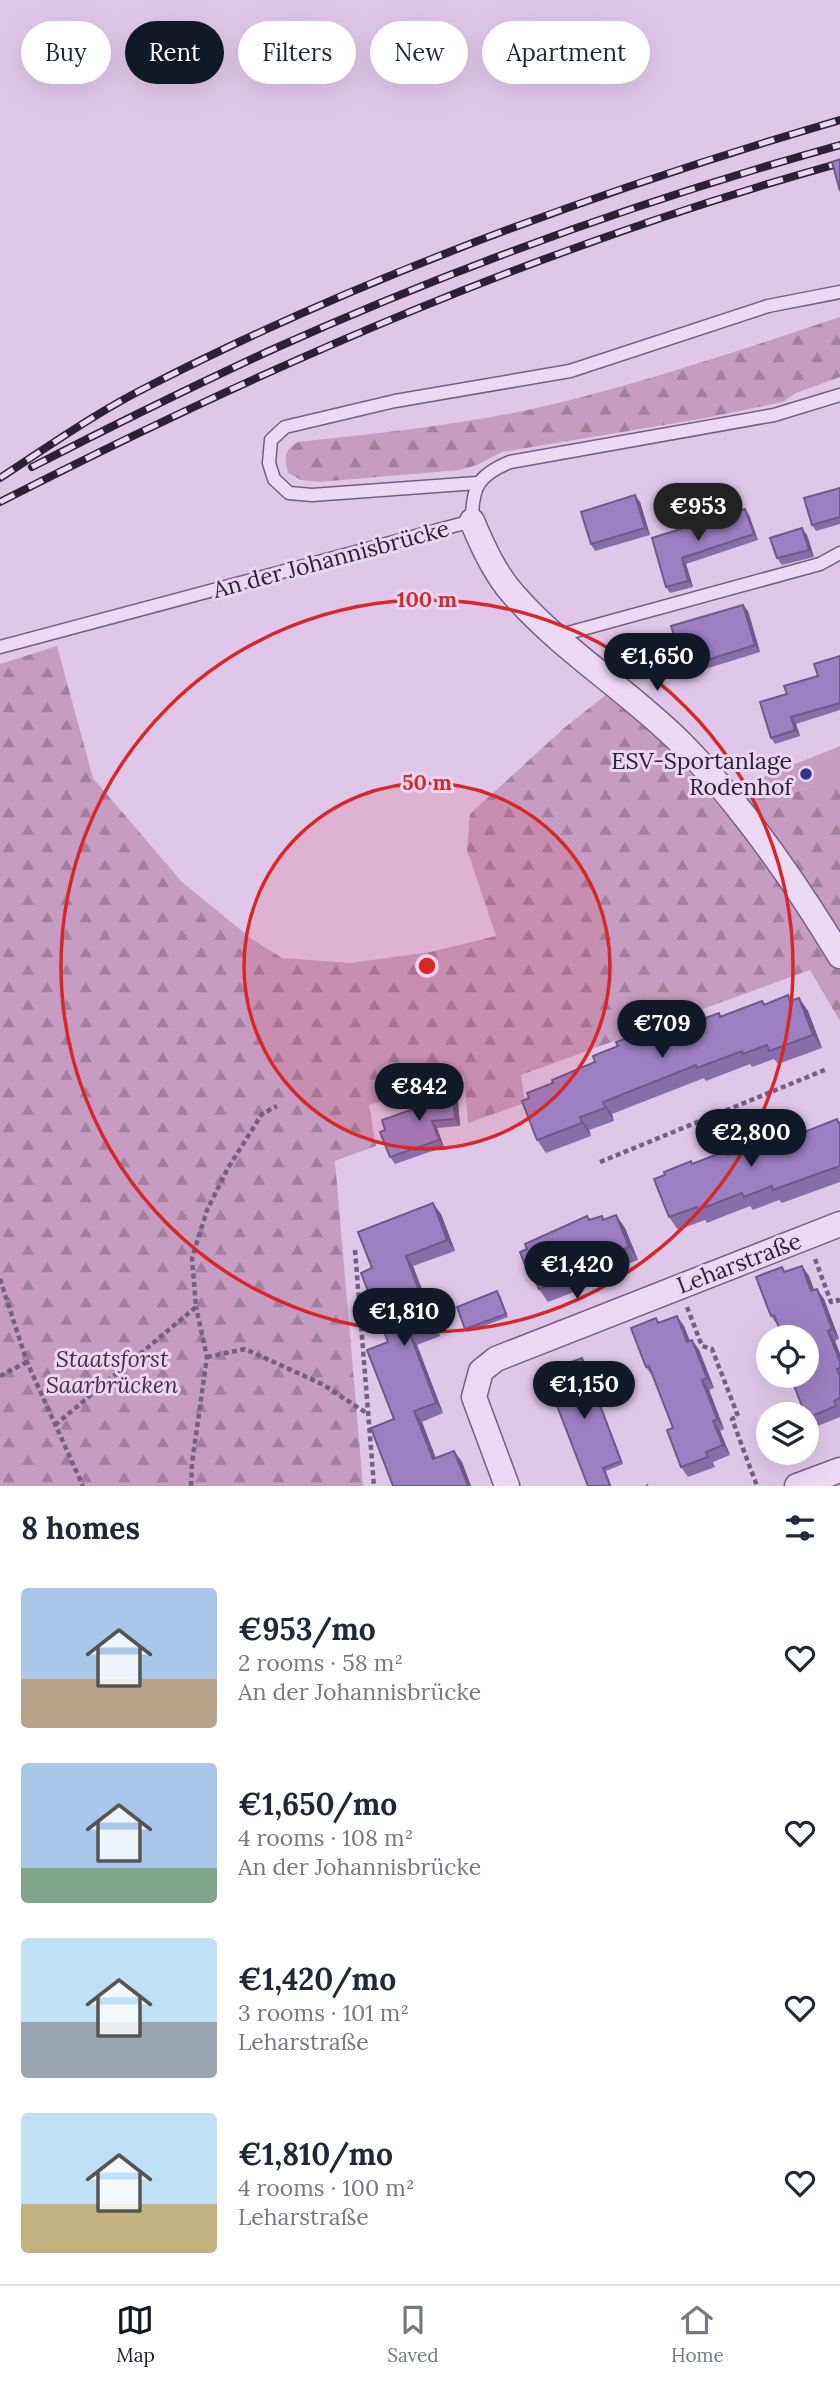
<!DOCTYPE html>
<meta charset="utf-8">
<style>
body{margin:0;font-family:Lora,serif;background:#f2f2f3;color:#1f2937;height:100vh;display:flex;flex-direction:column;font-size:26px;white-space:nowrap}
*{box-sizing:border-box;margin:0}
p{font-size:23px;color:#747a83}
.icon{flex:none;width:38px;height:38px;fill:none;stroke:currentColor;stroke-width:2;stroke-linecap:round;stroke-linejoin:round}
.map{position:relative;height:1486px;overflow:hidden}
.details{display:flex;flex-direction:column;background:#fff;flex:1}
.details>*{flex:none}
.banner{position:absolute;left:21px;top:21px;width:798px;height:63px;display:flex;gap:14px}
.fabs{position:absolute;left:756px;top:1325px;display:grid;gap:14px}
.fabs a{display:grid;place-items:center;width:63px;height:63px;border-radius:50%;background:#fff;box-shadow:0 7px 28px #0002;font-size:35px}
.price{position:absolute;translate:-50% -60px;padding:0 16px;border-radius:24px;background:#111827;color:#fff;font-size:23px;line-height:46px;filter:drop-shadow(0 2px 4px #0008)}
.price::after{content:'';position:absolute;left:50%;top:42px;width:21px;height:16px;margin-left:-10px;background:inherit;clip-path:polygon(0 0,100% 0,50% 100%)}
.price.on{background:#222;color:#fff}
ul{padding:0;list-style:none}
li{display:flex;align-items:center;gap:21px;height:175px;padding:0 21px}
li span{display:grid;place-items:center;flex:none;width:196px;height:140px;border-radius:7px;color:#555}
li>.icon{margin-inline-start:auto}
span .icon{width:84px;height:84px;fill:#fffc;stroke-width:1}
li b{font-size:30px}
h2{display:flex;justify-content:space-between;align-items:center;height:84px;padding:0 21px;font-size:30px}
.pill{padding:0 24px;border-radius:32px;background:#fff;box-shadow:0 7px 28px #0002;font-size:24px;line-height:63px}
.pill.on{background:#111827;color:#fff}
.dock{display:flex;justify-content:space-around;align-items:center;height:98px;border-top:2px solid #e0e1e3;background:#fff;font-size:19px;color:#747a83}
.dock a{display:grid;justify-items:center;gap:4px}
.dock .on{color:#111827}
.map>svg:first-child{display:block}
.forest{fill:url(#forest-firs)}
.park{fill:#c79cc2}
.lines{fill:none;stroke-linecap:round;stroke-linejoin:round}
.lane-casing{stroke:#735e84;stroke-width:15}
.street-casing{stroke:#735e84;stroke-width:27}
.path{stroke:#735e84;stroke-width:4.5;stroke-dasharray:5 3.5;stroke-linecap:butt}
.lane{stroke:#edd9f6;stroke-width:12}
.street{stroke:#edd9f6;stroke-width:24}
.rail-casing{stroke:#2b2036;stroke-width:8}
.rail{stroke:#ead6f2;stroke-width:5;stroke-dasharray:16;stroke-linecap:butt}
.wall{fill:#876ea9}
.shaded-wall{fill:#6e5a89}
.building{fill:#9d80c4;stroke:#6e5a89;stroke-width:2}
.ring{fill:none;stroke:#d62828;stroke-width:3.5}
.poi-dot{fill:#34348d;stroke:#ead6f2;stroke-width:2.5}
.labels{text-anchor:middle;stroke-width:6;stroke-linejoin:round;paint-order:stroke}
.street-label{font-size:23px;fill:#2b2036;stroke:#ead6f2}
.poi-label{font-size:23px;fill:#2b2036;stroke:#ead6f2;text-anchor:end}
.park-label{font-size:23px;font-style:italic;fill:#502946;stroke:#ead6f2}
.centre{fill:#d62828;stroke:#ead6f2;stroke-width:3.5}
.ring-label{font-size:21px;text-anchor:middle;font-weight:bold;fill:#d62828;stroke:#ead6f2;stroke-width:6;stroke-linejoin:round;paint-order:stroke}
</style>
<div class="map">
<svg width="840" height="1486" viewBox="0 0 840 1486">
<defs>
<pattern id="forest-firs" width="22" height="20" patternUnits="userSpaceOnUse" patternTransform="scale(1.75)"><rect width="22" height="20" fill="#c79cc2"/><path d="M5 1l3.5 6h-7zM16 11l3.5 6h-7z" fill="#a27f9e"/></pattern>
</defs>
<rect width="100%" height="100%" fill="#e0c7ea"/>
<g class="forest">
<path d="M840 317V377L796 393 783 402 700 419 502 452 477 465 460 470 319 482 301 480 288 473C284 457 284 450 298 442 381 433 470 424 550 405 649 381 744 349 840 317Z"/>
<path d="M57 646 93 778 182 882 253 940 282 958 351 963 430 952 496 936 467 850 470 814 564 728 607 694 667 747 727 815 749 799 777 797 820 785H840V1021L810 970 521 1075 525 1103 468 1123 464 1076 369 1105 376 1146 335 1161 363 1486H0V664Z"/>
</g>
<path class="park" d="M840 746V785H820L777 797 749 799 745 795 763 777Z"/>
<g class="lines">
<defs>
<g id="lane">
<path d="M477 483 312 495 289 493 274 479 269 463 271 440 285 427 395 401 570 371 768 306 840 292"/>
<path d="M557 636 820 564 840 553"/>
<path d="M0 647 472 521C472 487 478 475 510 462L774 415 840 395"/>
</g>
<g id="street">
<path d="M472 521C483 547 495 574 514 595 562 650 629 691 681 743 743 806 794 880 840 956"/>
<path d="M507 1486 474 1397 481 1371 496 1359 840 1224"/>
<path d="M797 1486 840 1470"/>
</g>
</defs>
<use href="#lane" class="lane-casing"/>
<use href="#street" class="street-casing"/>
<g class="path">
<path d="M600 1162 827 1069"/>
<path d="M355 1250 374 1486"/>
<path d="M815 1259 831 1302 838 1300 840 1305"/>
<path d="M0 1279 27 1362 83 1486"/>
<path d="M687 1307 702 1346 712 1349 738 1416 732 1419 757 1486"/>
<path d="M207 1357 245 1349 322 1384 368 1414"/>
<path d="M0 1376 27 1362"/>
<path d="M55 1425 196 1307 192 1258 207 1210 228 1168 262 1114 277 1106"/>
<path d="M646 1485 647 1486"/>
<path d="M191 1486 192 1463 207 1357 196 1307"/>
</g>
<use href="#lane" class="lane"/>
<use href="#street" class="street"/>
<defs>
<g id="rail">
<path d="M32 467C110 427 189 388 269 351 453 268 646 199 840 145"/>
<path d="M0 478C49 446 97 412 149 386 368 274 604 189 840 120"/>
<path d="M0 502C272 363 545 245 840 163"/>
</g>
</defs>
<use href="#rail" class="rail-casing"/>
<use href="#rail" class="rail"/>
</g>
<g class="wall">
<path d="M840 488V524L816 531 812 525Z"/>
<path d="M640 502 650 535 595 551 591 544Z"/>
<path d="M749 515 758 540 686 564 693 587 670 593 666 587 652 538Z"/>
<path d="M807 535 814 557 782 565 777 558Z"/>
<path d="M748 611 760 652 689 674 684 667Z"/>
<path d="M840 656V710L796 724 800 736 775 744 771 738 787 694 818 676Z"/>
<path d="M799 998 808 1011 822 1048 778 1064 774 1059 752 1067 750 1064 706 1081 704 1078 612 1114 614 1121 589 1130 591 1136 546 1153 537 1140 529 1098 553 1083 649 1035 693 1023 719 1013 721 1016 764 1004 792 1001Z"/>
<path d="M452 1083 457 1090 460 1126 437 1128 444 1147 395 1164 390 1157 385 1130 430 1103Z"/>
<path d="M837 1119 840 1122V1182L782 1203 779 1200 753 1210 750 1206 707 1223 705 1220 678 1230 669 1217 665 1175 691 1161 693 1164 766 1144 802 1133Z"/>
<path d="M441 1214 455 1251 413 1266 440 1336 417 1345 443 1413 422 1422 436 1458 454 1451 462 1462 471 1486H393L394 1419 388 1342 372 1268Z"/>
<path d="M616 1215 625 1228 638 1260 594 1277 597 1283 548 1302 529 1275 527 1249 587 1216 590 1220 602 1216 605 1220Z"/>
<path d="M802 1266 809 1276 814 1290 817 1289 824 1299 839 1339 835 1341 840 1354V1417L813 1428 807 1418 799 1377 778 1326 771 1316 782 1267 786 1272Z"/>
<path d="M500 1295 508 1317 468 1332 465 1329Z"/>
<path d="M656 1318 660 1323 684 1326 690 1341 692 1340 699 1350 714 1388 709 1390 724 1429 720 1431 730 1455 713 1462 715 1467 688 1477 681 1467 673 1428 653 1377 646 1367Z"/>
<path d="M582 1358 584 1361 623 1464 606 1471 611 1486H588Z"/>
</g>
<g class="shaded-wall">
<path d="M635 495 640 502 650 535 645 528Z"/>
<path d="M745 509 749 515 758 540 754 534Z"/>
<path d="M802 528 807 535 814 557 809 550Z"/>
<path d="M682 558 686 564 693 587 688 581Z"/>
<path d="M743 605 748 611 760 652 755 645Z"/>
<path d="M791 717 796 724 800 736 795 730Z"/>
<path d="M799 998 808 1011 822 1048 813 1035Z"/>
<path d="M452 1083 457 1090 460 1126 455 1119Z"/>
<path d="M603 1102 612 1114 614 1121 605 1108Z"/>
<path d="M580 1117 589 1130 591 1136 582 1123Z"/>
<path d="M432 1121 437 1128 444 1147 439 1140Z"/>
<path d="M433 1203 441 1214 455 1251 447 1240Z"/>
<path d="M616 1215 625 1228 638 1260 629 1247Z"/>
<path d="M406 1256 413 1266 440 1336 432 1325Z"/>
<path d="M586 1265 594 1277 597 1283 588 1270Z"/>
<path d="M802 1266 809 1276 818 1301 811 1291Z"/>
<path d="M817 1289 824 1299 839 1339 832 1329Z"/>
<path d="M677 1316 684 1326 694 1352 687 1342Z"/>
<path d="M828 1331 835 1341 840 1354V1362Z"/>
<path d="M410 1334 417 1345 443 1413 436 1403Z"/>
<path d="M692 1340 699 1350 714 1388 707 1378Z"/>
<path d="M582 1358 584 1361 623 1464 621 1461Z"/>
<path d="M702 1380 709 1390 724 1429 717 1419Z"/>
<path d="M414 1411 422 1422 440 1470 433 1459Z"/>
<path d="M713 1421 720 1431 730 1455 723 1445Z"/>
<path d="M454 1451 462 1462 471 1486H468Z"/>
</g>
<g class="building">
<path d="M840 159V191L832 162Z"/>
<path d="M840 488V517L812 525 804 498Z"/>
<path d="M635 495 645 528 591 544 581 512Z"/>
<path d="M745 509 754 534 682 558 688 581 666 587 652 538Z"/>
<path d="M802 528 809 550 777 558 770 538Z"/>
<path d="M743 605 755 645 684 667 671 626Z"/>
<path d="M840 656V703L791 717 795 730 771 738 760 702 787 694 784 686 818 676 814 664Z"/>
<path d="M788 995 790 1001 799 998 813 1035 769 1051 767 1045 743 1054 742 1051 697 1068 696 1065 603 1102 605 1108 580 1117 582 1123 537 1140 522 1101 529 1098 527 1093 553 1083 552 1080 595 1062 593 1056 618 1046 616 1042 646 1031 648 1035 690 1019 692 1023 719 1013 720 1017 762 1001 764 1005Z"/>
<path d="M452 1083 455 1119 432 1121 439 1140 390 1157 380 1132 385 1130 382 1120 430 1103 428 1090Z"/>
<path d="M837 1119 838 1123 840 1122V1166L817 1174 773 1190 772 1186 744 1197 742 1193 698 1210 697 1207 669 1217 654 1179 665 1175 664 1172 691 1161 692 1164 726 1151 728 1155 764 1141 765 1144 801 1131 802 1133Z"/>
<path d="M433 1203 447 1240 406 1256 432 1325 410 1334 436 1403 414 1411 433 1459 454 1451 468 1486H393L371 1428 394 1419 367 1350 388 1342 361 1273 372 1268 358 1232Z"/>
<path d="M616 1215 629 1247 586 1265 588 1270 539 1289 532 1273 529 1275 520 1252 527 1249 525 1244 587 1216 589 1220 602 1216 603 1220Z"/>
<path d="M802 1266 811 1291 817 1289 832 1329 828 1331 840 1362V1368L837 1369 840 1376V1398L834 1401 836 1406 807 1418V1414H805L792 1380 799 1377 798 1376H807V1337H783L774 1315 771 1316 756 1277 782 1267 784 1272Z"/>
<path d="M497 1291 506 1314 465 1329 457 1307Z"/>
<path d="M677 1316 687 1342 692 1340 707 1378 702 1380 717 1419 713 1421 723 1445 706 1452 708 1457 681 1467 667 1430 673 1428 649 1366 646 1367 631 1328 656 1318 658 1323Z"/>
<path d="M582 1358 621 1461 603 1468 610 1485 608 1486H588L544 1372Z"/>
</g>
<circle cx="427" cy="966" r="183" fill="#d62828" fill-opacity=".12"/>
<g class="ring">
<circle cx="427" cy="966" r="183"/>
<circle cx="427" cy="966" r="366"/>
</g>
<circle class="poi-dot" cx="806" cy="774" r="7"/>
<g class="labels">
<g class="street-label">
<text transform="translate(331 559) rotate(-15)" y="8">An der Johannisbrücke</text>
<text transform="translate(739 1263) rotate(-21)" y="8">Leharstraße</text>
</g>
<g class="poi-label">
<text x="792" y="769">ESV-Sportanlage<tspan x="792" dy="26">Rodenhof</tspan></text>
</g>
<g class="park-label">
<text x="112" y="1367">Staatsforst<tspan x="112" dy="26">Saarbrücken</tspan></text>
</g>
</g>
<circle cx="427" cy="966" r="10" class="centre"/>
<g class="ring-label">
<text x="427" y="607">100 m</text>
<text x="427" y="790">50 m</text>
</g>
</svg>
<div class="fabs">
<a><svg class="icon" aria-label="locate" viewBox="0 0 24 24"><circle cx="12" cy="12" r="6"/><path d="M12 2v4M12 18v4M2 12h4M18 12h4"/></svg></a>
<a><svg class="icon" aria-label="layers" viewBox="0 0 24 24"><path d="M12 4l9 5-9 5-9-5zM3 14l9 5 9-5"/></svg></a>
</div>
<b class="price on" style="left:698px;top:543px">€953</b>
<b class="price" style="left:657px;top:693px">€1,650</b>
<b class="price" style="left:662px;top:1060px">€709</b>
<b class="price" style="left:419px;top:1123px">€842</b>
<b class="price" style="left:751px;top:1169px">€2,800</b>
<b class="price" style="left:577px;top:1301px">€1,420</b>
<b class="price" style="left:404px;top:1348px">€1,810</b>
<b class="price" style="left:584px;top:1421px">€1,150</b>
<div class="banner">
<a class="pill">Buy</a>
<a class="pill on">Rent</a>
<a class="pill">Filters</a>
<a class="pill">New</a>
<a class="pill">Apartment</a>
</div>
</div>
<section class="details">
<h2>8 homes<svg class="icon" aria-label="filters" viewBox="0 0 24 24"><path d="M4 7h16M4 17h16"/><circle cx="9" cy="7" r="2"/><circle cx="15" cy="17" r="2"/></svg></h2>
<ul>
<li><span style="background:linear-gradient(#a9c7e8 65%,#b9a48a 0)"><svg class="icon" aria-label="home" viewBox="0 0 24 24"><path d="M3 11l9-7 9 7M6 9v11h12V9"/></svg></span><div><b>€953/mo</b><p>2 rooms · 58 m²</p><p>An der Johannisbrücke</p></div><svg class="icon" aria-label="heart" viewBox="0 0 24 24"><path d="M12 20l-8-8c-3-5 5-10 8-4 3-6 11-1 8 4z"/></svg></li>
<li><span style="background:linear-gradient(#a9c7e8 75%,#7fa58c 0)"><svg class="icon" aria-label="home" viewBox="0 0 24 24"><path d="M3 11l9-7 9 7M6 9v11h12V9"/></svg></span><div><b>€1,650/mo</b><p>4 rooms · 108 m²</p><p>An der Johannisbrücke</p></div><svg class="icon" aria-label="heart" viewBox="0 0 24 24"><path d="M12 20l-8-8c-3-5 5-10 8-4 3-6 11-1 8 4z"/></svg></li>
<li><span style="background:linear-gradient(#bfe0f5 60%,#9aa5b1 0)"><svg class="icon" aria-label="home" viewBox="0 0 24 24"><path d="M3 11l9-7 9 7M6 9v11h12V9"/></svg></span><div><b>€1,420/mo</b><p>3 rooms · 101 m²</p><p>Leharstraße</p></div><svg class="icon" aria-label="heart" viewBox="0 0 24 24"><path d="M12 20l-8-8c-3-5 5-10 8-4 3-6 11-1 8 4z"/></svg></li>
<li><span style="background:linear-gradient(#bfe0f5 65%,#c2b280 0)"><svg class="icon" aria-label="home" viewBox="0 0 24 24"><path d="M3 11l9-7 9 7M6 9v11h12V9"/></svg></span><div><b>€1,810/mo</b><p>4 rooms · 100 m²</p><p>Leharstraße</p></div><svg class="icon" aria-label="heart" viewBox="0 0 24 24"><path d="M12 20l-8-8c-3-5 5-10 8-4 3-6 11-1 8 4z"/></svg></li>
</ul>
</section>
<nav class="dock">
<a class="on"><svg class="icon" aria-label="map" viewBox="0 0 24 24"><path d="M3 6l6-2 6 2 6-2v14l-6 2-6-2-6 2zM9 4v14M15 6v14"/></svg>Map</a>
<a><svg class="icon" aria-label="saved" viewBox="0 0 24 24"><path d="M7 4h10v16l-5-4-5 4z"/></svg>Saved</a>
<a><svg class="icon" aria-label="home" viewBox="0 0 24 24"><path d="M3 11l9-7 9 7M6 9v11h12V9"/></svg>Home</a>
</nav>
